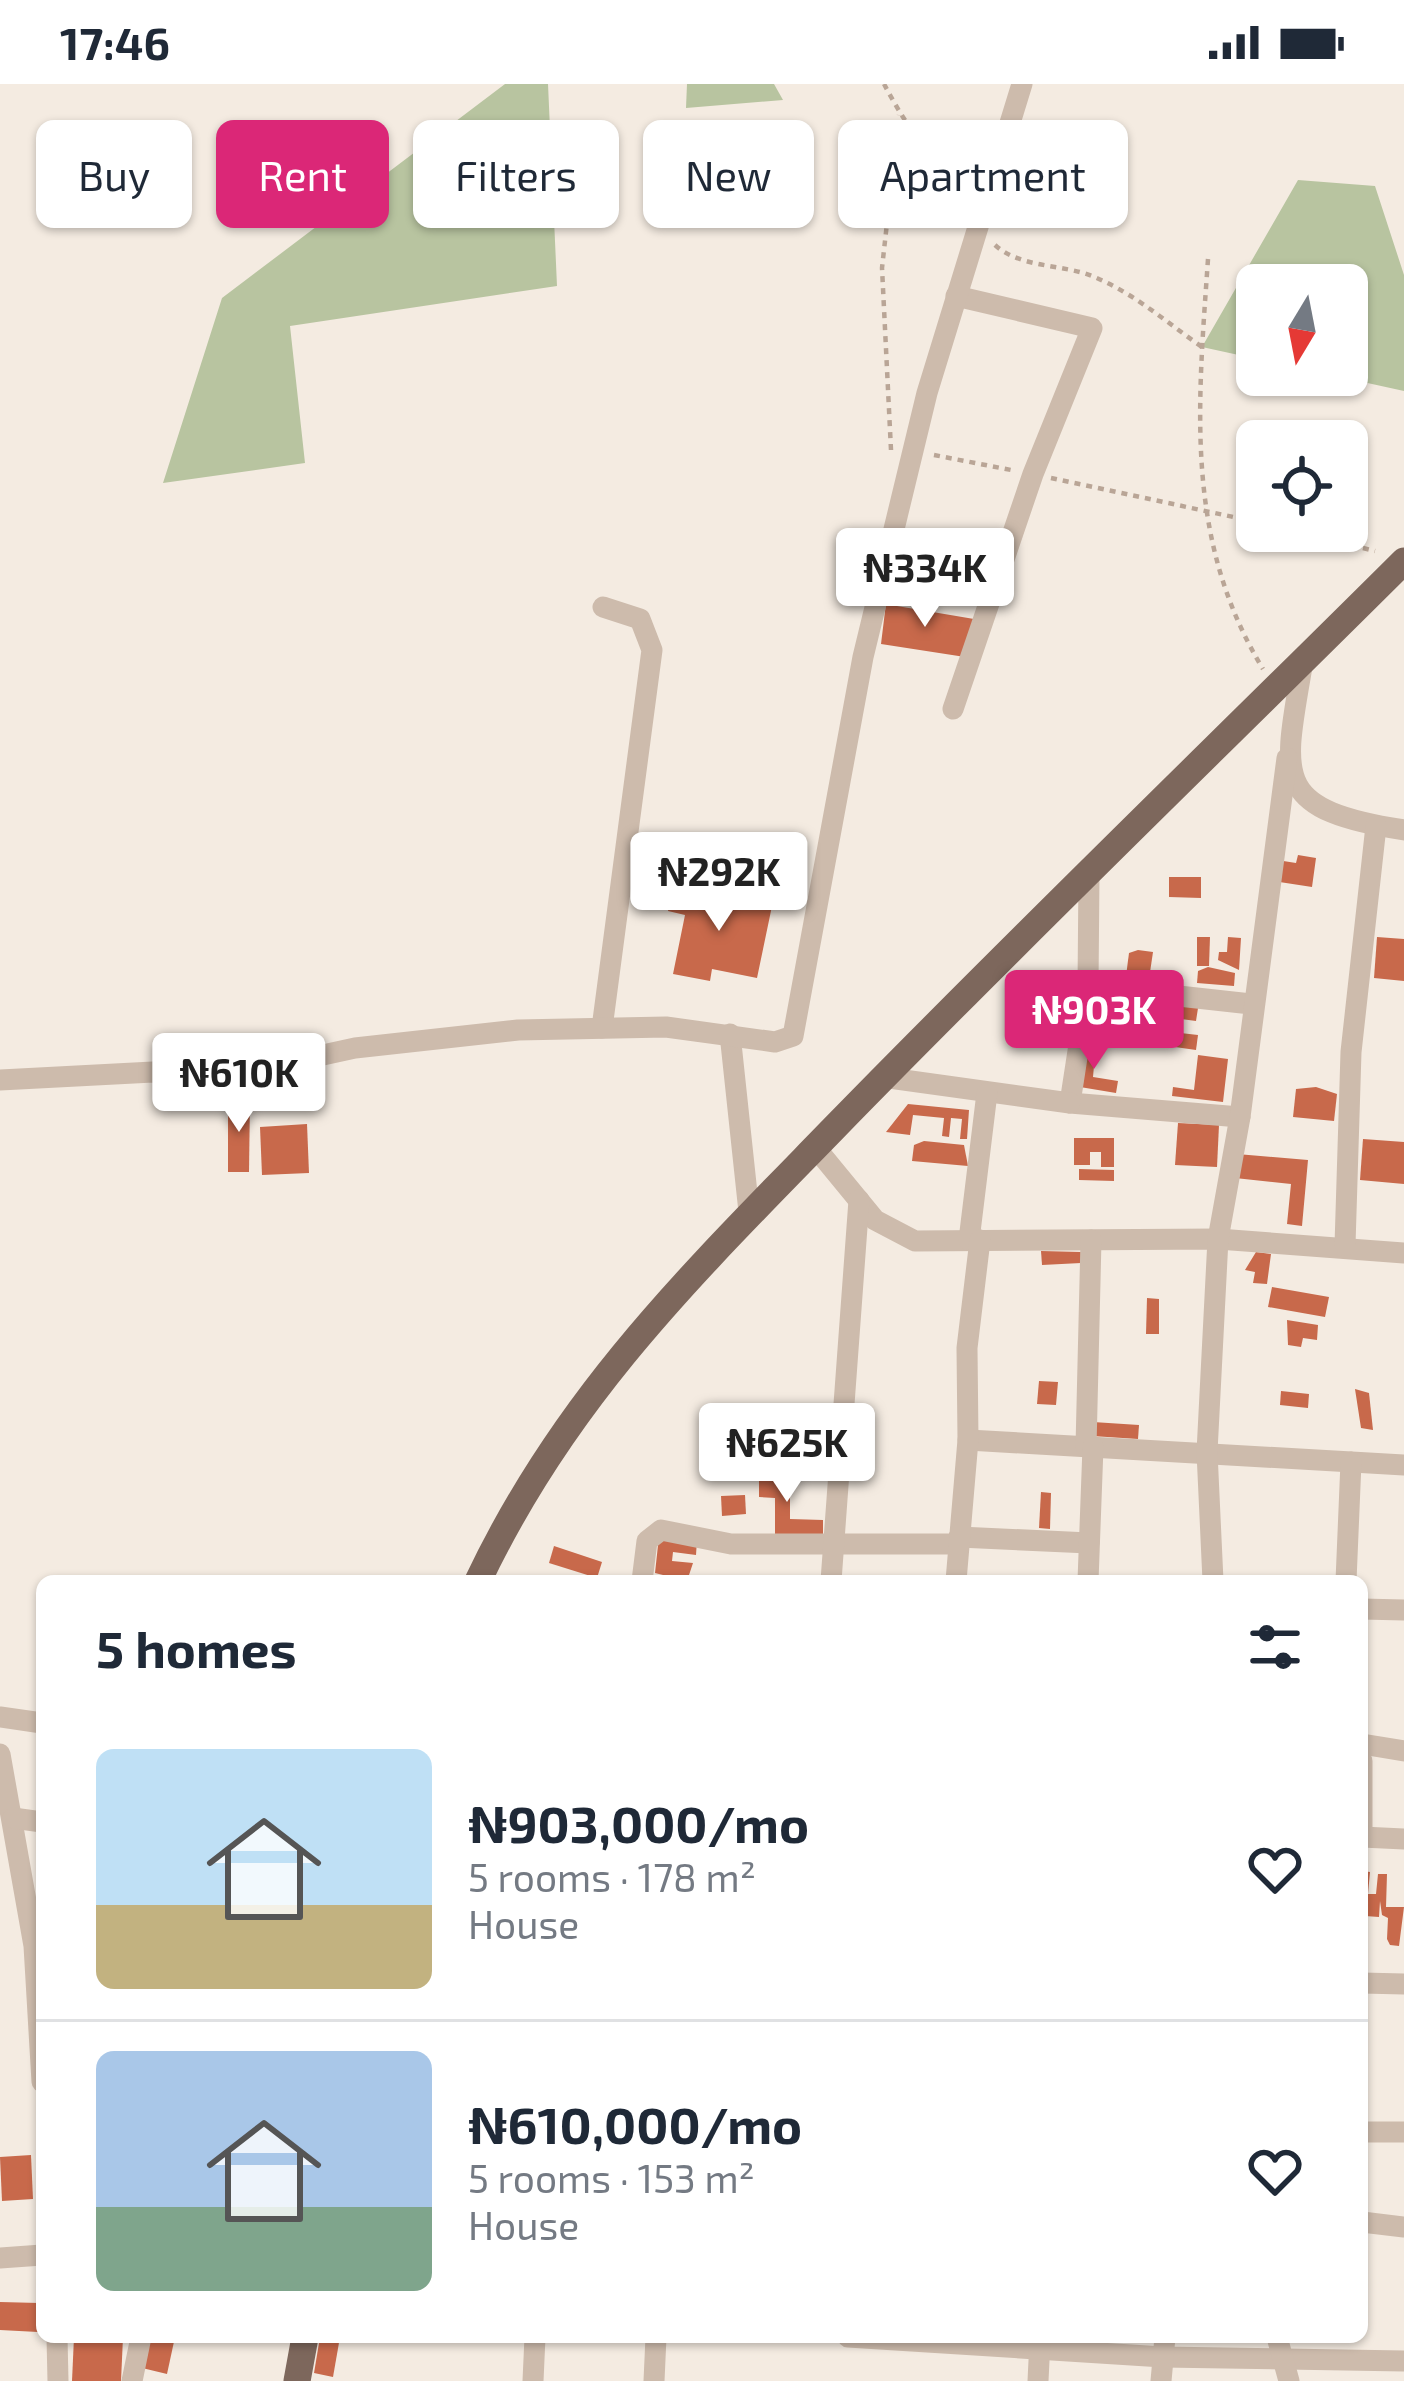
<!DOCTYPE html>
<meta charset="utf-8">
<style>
body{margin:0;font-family:"Exo 2",sans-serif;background:#f2f2f3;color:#1f2937;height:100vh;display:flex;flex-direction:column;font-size:45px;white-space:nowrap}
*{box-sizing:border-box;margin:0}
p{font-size:39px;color:#747a83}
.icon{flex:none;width:66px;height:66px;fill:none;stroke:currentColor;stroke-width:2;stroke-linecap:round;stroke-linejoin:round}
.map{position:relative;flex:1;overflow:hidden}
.panel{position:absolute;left:36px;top:1491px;width:1332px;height:768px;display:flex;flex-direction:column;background:#fff;border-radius:18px;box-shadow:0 3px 9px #0004}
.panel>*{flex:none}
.top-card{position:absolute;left:36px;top:36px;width:1332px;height:108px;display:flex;gap:24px}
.needle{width:78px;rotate:190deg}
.buttons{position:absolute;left:1236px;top:180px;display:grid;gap:24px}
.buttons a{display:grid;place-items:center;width:132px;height:132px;border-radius:18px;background:#fff;box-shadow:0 3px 9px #0004;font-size:60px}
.price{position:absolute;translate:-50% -102px;padding:0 27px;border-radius:12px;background:#fff;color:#222;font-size:39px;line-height:78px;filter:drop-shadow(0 3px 6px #0008)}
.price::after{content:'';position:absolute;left:50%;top:72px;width:36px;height:27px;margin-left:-18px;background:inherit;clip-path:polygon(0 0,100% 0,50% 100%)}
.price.current{background:#db2777;color:#fff}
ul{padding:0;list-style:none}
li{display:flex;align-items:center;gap:36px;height:300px;padding:0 60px}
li+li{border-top:3px solid #e0e1e3}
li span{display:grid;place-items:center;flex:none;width:336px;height:240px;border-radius:18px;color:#555}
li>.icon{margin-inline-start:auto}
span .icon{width:144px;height:144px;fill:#fffc;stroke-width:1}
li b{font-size:51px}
h2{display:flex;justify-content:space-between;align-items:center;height:144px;padding:0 60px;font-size:51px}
.chip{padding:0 42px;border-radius:18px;background:#fff;box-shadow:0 3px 9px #0004;font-size:42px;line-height:108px}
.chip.current{background:#db2777;color:#fff}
.status{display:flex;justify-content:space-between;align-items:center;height:84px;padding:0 60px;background:#fff;direction:ltr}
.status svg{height:33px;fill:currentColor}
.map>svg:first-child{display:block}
.green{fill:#b8c4a0}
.building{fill:#c8694b}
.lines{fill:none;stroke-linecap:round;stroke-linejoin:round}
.path{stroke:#b9a596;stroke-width:4.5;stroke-dasharray:6 6;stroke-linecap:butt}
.minor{stroke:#cdbbac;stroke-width:21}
.major{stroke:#7d675c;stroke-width:27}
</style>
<div class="status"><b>17:46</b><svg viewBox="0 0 49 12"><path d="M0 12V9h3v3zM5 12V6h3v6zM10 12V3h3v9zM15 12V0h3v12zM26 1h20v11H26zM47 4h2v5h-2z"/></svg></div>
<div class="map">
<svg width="1404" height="2297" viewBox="0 0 1404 2297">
<rect width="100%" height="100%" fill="#f4ebe1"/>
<g class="green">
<path d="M505 0H548L557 202 290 242 305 379 163 399 222 214Z"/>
<path d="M687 0H774L783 16 686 24Z"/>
<path d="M1298 96 1375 102 1404 191V307L1331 291H1347V201H1257V275L1202 263Z"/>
</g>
<g class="building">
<path d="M887 511 900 513 897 522 974 535 965 573 881 560Z"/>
<path d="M1298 771 1316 774 1312 803 1273 797 1277 776 1296 779Z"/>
<path d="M1169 793H1201V814L1169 813Z"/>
<path d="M673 802 772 822 757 894 712 885 710 897 673 890 685 831 668 827Z"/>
<path d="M1197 853H1210L1209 882H1197Z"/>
<path d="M1228 853 1241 854 1239 886 1218 876 1219 868H1227Z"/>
<path d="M1377 853 1404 855V897L1374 894Z"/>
<path d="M1138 866 1153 868 1149 895 1126 892 1129 869Z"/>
<path d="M1208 883 1235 889 1234 902 1197 899 1198 887Z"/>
<path d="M1111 914 1125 915 1122 948 1107 946Z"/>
<path d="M1168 920 1198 924 1196 937 1166 933Z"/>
<path d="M1030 944 1065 948 1064 963 1028 959Z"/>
<path d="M1163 947 1198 951 1196 966 1161 961Z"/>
<path d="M1084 958 1096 959 1093 993 1118 997 1116 1009 1080 1003Z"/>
<path d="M1198 971 1228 975 1223 1018 1172 1012 1173 1003 1194 1006Z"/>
<path d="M1316 1003 1337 1010 1334 1037 1293 1033 1296 1005Z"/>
<path d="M228 1014H250L249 1088H228Z"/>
<path d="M908 1020 969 1026 967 1055H960L962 1035 951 1034 949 1053 942 1052 944 1034 913 1031 910 1051 886 1048Z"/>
<path d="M1178 1039 1219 1041 1217 1083 1175 1081Z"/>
<path d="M307 1040 309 1089 262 1091 260 1043Z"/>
<path d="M1074 1054H1114V1083H1101V1068H1090V1081H1074Z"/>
<path d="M1363 1055 1404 1058V1100L1360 1096Z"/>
<path d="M924 1057 964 1061 968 1082 912 1077 914 1061Z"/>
<path d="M1237 1070 1308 1076 1302 1142 1287 1140 1291 1100 1235 1094Z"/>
<path d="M1079 1085 1114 1086V1097L1079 1096Z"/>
<path d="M1041 1167 1081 1168V1179L1042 1181Z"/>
<path d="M1256 1168 1271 1170 1267 1200 1253 1199 1255 1188 1245 1186Z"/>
<path d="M1272 1203 1329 1213 1325 1233 1268 1223Z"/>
<path d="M1147 1214 1159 1215V1250H1146Z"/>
<path d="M1287 1236 1318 1241 1317 1256 1303 1254 1301 1263 1288 1261Z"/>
<path d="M1039 1297 1058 1298 1056 1321 1037 1320Z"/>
<path d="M1355 1305 1369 1309 1373 1346 1361 1344Z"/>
<path d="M1281 1307 1309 1310 1308 1324 1280 1321Z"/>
<path d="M718 1337 740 1338 738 1372 716 1370Z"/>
<path d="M1093 1338 1139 1341 1138 1355 1092 1352Z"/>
<path d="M774 1373H790V1435L823 1436V1454L775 1453V1414L759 1413V1397H773Z"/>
<path d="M1041 1408 1051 1409 1050 1445 1039 1444Z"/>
<path d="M745 1411 746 1430 722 1432 721 1412Z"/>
<path d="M659 1452 697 1456 696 1471 673 1468 672 1477 693 1479 687 1497 655 1489Z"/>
<path d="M554 1462 602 1478 597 1494 549 1479Z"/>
<path d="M1363 1787 1370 1788 1368 1810H1376L1378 1790H1387L1386 1823H1404L1399 1862 1390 1861 1387 1855 1388 1834 1382 1831 1380 1817 1379 1833 1365 1832Z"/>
<path d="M31 2071 33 2115 2 2117 0 2073Z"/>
<path d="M0 2218 39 2219 38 2248 0 2246Z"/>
<path d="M74 2253H123L121 2297H72Z"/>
<path d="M144 2253H175L167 2290 138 2283Z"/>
<path d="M320 2253H340L333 2293 314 2289Z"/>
</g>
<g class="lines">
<g class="path">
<path d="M884 0C897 24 913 54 936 70 952 83 959 84 969 103"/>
<path d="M995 161C1020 184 1062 180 1092 192 1134 209 1166 238 1202 263"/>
<path d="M1208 175C1198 321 1184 455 1263 585"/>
<path d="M891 366 882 184 899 31"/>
<path d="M934 371 1011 386"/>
<path d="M1051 394 1257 438"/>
<path d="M1293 447 1375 467"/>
</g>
<g class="minor">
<path d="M1303 577C1283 694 1270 725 1404 746"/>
<path d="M953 625 1033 390 1092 244 956 212"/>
<path d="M1089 790 1088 902 1070 1019 1240 1033"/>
<path d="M1088 902 1251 920"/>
<path d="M602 944 652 566 640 535 603 523"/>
<path d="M730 950 749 1128"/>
<path d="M882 993 1070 1019"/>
<path d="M0 996 153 988 227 992 355 964 518 946 666 943 775 958 793 952 863 573 927 309 1022 0"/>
<path d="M815 1063 875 1136 915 1157 1218 1155 1404 1169"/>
<path d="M969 1156 987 1009"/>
<path d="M1345 1161 1351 968 1376 742"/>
<path d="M968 1356 1404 1381"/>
<path d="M1086 1363 1091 1156"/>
<path d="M959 1453 1089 1459"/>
<path d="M642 1497 647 1457 661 1446 731 1460H958"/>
<path d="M831 1497 859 1116"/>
<path d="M956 1497 968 1356 967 1264 980 1156"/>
<path d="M1088 1497 1093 1363"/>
<path d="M1213 1497 1207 1368 1218 1155 1240 1033 1287 674"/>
<path d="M1346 1497 1351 1378"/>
<path d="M1362 1525 1404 1526"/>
<path d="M0 1633 42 1639"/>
<path d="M1362 1660 1404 1667"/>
<path d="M0 1670 34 1862 42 1998"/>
<path d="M1362 1677V1744"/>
<path d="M13 1734 42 1738"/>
<path d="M1362 1753 1404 1755"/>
<path d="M1362 1899 1404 1900"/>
<path d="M1362 2048H1404"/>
<path d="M1362 2138 1404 2143"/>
<path d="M0 2174 42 2171"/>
<path d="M57 2253 58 2297"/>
<path d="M848 2253 1163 2273 1404 2277"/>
<path d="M1277 2253 1289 2297"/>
<path d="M132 2297 141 2253"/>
<path d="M533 2297 535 2253"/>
<path d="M654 2297 656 2253"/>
<path d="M1038 2297 1040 2256"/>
<path d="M1161 2297 1165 2253"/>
</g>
<g class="major">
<path d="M478 1497C566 1311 695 1187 836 1042 1022 851 1215 665 1404 477"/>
<path d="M297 2297 305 2253"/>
</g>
</g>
</svg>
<div class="buttons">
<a><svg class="needle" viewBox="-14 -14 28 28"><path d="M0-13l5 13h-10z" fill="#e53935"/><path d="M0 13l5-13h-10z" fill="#747a83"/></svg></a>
<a><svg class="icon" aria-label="locate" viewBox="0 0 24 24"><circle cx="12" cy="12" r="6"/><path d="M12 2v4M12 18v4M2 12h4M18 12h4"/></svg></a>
</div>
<b class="price" style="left:925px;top:546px">₦334K</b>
<b class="price" style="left:719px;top:850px">₦292K</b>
<b class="price current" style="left:1094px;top:988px">₦903K</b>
<b class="price" style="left:239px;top:1051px">₦610K</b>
<b class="price" style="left:787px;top:1421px">₦625K</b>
<div class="top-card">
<a class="chip">Buy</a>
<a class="chip current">Rent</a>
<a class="chip">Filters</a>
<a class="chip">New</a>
<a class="chip">Apartment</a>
</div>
<section class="panel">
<h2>5 homes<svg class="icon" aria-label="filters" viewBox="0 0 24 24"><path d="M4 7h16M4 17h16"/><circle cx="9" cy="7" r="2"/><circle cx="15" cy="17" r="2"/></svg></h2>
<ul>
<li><span style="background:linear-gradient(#bfe0f5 65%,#c2b280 0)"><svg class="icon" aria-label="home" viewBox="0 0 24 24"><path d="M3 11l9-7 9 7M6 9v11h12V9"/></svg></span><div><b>₦903,000/mo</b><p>5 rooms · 178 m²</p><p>House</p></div><svg class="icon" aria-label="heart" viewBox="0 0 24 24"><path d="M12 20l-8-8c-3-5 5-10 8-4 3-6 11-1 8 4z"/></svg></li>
<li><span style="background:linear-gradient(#a9c7e8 65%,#7fa58c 0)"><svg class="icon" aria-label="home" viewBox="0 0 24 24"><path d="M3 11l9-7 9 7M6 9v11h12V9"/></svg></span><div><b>₦610,000/mo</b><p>5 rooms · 153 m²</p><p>House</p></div><svg class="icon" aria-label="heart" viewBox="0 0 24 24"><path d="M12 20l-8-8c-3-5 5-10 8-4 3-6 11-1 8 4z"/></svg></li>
</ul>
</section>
</div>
